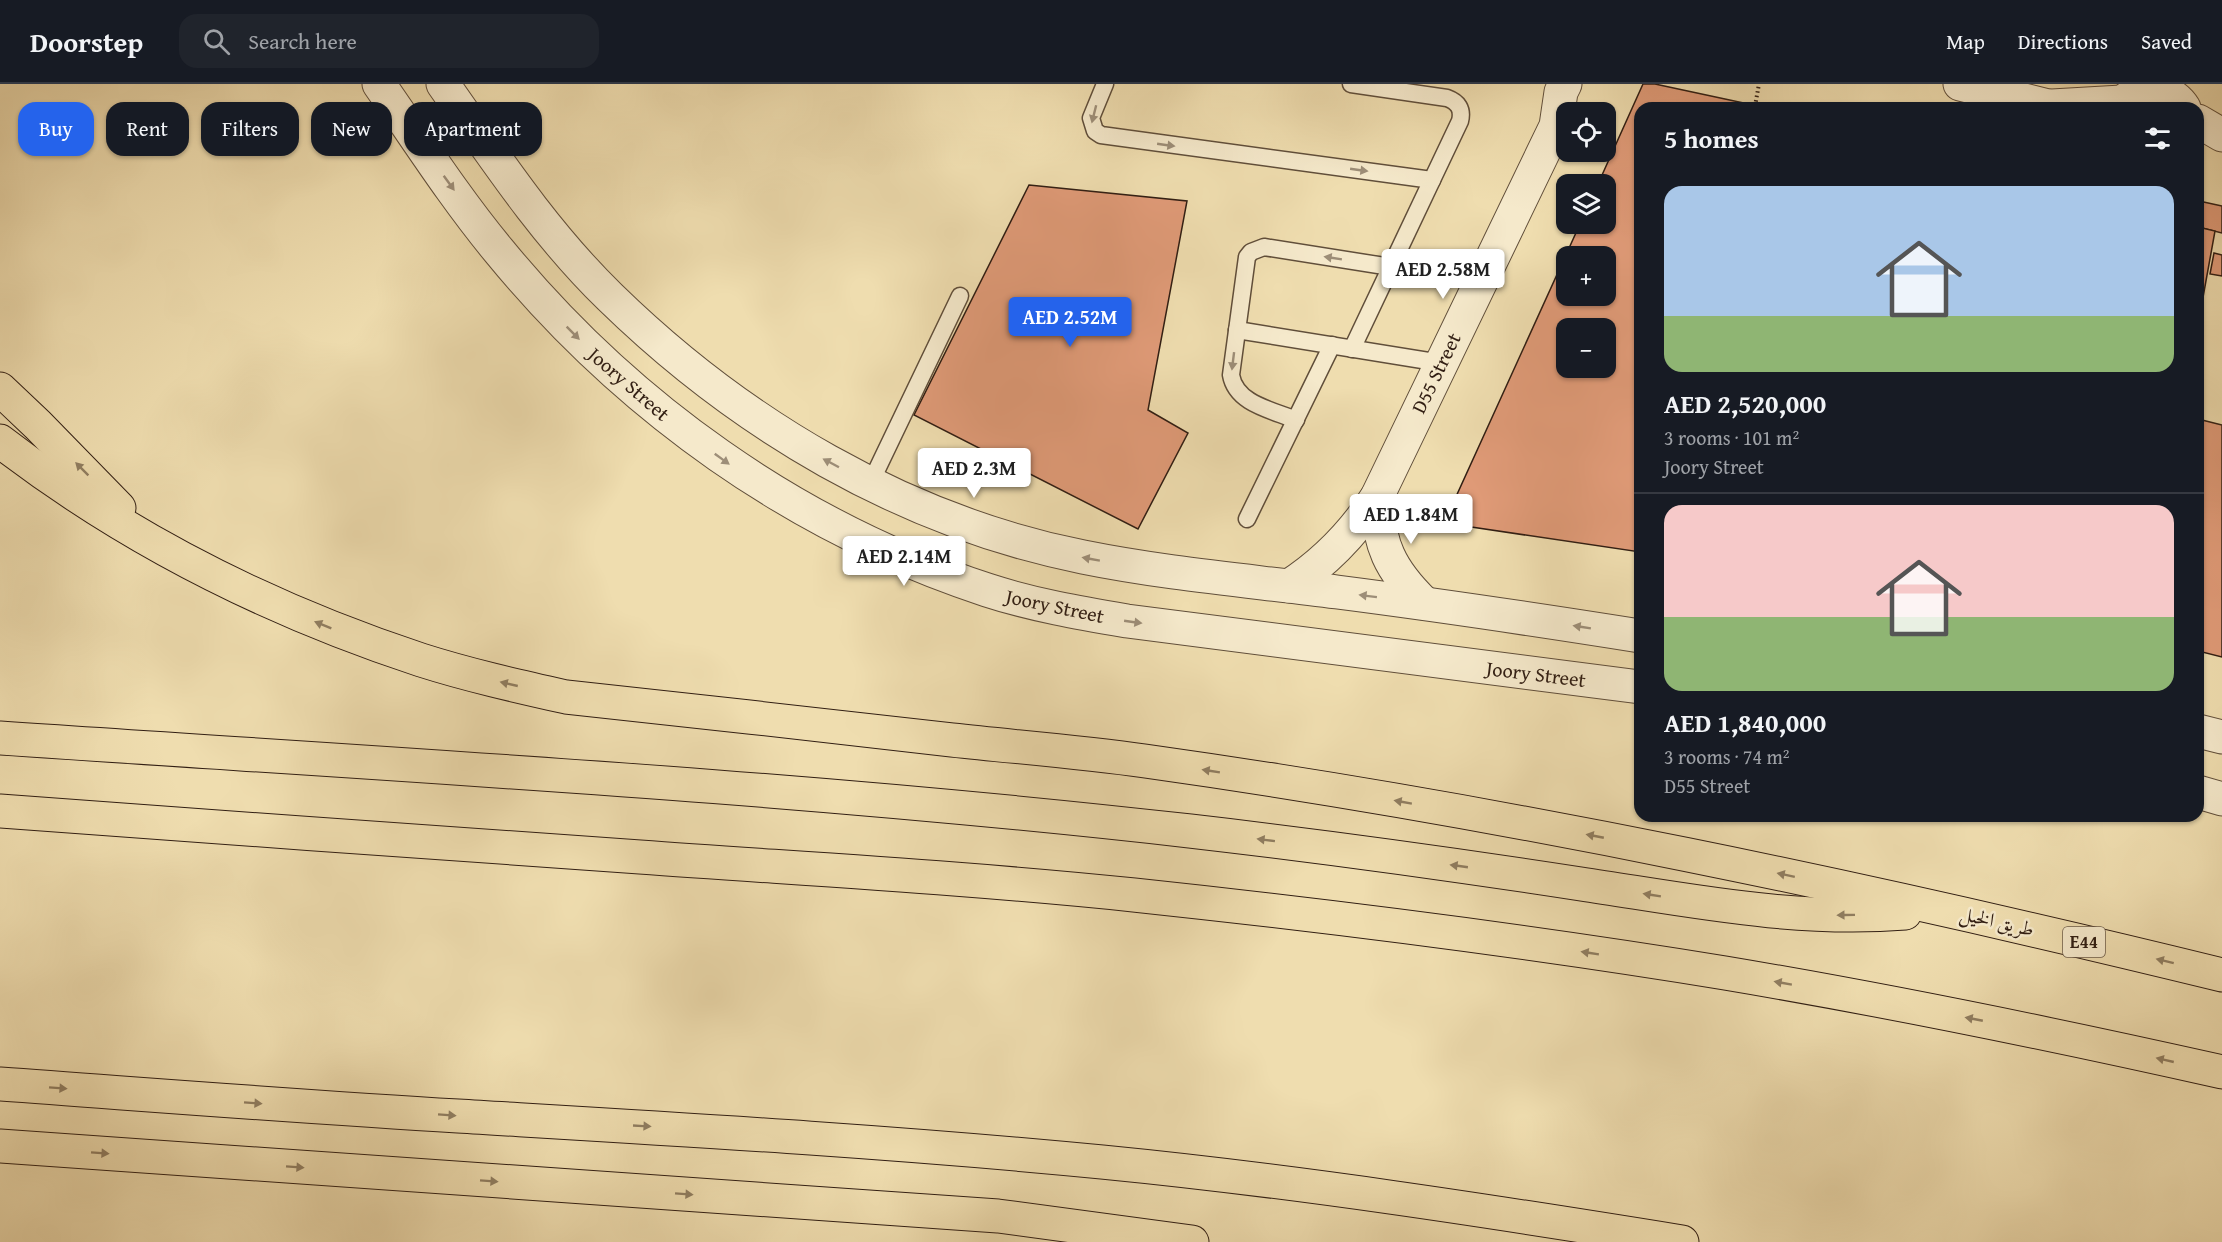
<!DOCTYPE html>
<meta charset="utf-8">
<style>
body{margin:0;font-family:"Gentium Book Plus",Amiri,serif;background:#20242c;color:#f1f3f6;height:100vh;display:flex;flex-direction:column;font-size:22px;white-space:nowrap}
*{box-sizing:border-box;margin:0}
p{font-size:20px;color:#9ea1a6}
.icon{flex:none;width:33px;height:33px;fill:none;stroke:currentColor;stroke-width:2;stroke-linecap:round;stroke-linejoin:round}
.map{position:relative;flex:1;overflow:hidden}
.side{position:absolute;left:1634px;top:18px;width:570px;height:720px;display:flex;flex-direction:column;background:#171b24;border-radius:18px;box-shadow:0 2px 4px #0004}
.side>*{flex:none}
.hud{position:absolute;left:18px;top:18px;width:570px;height:54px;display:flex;gap:12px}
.controls{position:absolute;left:1556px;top:18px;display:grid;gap:12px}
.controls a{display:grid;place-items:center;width:60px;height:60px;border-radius:12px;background:#171b24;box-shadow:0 2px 4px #0004;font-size:30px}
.price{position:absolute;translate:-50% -51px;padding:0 14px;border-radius:6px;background:#fff;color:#222;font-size:20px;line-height:39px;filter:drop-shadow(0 2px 3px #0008)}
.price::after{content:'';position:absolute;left:50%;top:36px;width:18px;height:14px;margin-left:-9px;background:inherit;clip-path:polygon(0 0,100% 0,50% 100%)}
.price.selected{background:#2563eb;color:#fff}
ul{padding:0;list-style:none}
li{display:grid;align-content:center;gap:12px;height:318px;padding:0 30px}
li+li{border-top:2px solid #363941}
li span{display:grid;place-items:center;height:186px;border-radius:18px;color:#555}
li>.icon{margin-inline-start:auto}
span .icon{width:108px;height:108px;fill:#fffc;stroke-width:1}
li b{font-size:26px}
h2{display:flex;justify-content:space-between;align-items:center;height:72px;padding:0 30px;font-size:26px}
.tag{padding:0 21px;border-radius:18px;background:#171b24;box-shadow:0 2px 4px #0004;font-size:21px;line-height:54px}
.tag.selected{background:#2563eb;color:#fff}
header{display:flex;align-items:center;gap:36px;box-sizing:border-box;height:84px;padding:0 30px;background:#171b24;border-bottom:2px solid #363941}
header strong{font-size:28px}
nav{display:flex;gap:33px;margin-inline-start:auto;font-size:21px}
.search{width:420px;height:54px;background:#20242c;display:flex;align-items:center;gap:15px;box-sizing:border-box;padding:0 21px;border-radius:18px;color:#9ea1a6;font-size:22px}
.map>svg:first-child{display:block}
.building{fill:#df9a77;stroke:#311e13;stroke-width:1.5;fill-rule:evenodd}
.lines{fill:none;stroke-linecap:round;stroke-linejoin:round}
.service-casing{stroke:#604e3a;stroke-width:19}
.minor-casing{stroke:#604e3a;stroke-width:35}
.tertiary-casing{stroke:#604e3a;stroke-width:35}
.motorway-casing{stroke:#311e13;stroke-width:35}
.path{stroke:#311e13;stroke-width:4;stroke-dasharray:1.5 3;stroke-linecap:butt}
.service{stroke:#f5e9cb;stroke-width:16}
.minor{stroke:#f5e9cb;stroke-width:33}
.tertiary{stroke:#f5e9cb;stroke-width:33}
.motorway{stroke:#efddaf;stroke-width:33}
.oneway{fill:#9d8e78}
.oneway2{fill:#907e61}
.labels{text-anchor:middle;stroke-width:5;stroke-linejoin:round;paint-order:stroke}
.shield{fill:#f5e9cb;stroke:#6c5b4a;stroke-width:1.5}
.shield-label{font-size:18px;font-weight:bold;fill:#311e13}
.street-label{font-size:20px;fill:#311e13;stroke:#f5e9cb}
</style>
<header>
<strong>Doorstep</strong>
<div class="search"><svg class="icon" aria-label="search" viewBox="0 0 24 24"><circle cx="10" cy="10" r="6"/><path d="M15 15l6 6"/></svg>Search here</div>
<nav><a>Map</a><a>Directions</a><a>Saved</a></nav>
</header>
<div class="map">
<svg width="2222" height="1158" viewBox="0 0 2222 1158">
<rect width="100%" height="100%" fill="#efddaf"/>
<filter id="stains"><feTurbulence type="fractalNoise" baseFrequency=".00333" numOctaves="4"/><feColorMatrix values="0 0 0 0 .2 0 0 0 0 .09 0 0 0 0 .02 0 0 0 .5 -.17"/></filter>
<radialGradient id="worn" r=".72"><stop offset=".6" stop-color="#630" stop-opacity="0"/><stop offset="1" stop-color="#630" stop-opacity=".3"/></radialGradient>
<g class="building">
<path d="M1643 0H1655L1767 24H1640V468L1444 439 1580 140H1605V100H1598ZM1566 172H1605V212H1566ZM1566 244H1605V284H1566Z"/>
<path d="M1029 101 1187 117 1148 326 1188 349 1138 445 914 331Z"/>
<path d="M2199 117 2222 122V149L2198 143Z"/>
<path d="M2198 143 2215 147 2198 241Z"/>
<path d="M2214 169 2222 171V192L2210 190Z"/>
<path d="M2198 335 2222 341V573L2198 567Z"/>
</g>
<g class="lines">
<defs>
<g id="service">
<path d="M1105 0 1091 34 1095 47 1101 51 1432 96 1460 37C1463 25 1458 18 1447 14L1351 0"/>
<path d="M1237 246 1441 279"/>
<path d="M1352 265 1432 96"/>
<path d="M1296 336C1272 326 1236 320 1231 291L1247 173 1251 168 1264 163 1391 183"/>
<path d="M870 400 960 212"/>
<path d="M1247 435 1332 261"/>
</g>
<g id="minor">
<path d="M1960 0 2056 24"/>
<path d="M2052 22 2122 18"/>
<path d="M2119 24C2134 0 2169 0 2184 24"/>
<path d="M2198 37 2222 51"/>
<path d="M1377 413C1378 460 1390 486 1424 519"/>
<path d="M1289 502C1326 478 1353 450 1377 413L1556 42 1561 8 1565 0"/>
</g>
<g id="tertiary">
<path d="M379 0C418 56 455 114 499 167 627 323 795 443 987 506 1033 521 1080 529 1127 537L1640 603"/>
<path d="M443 0C495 74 545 150 610 213 740 340 903 437 1083 473 1167 490 1253 497 1337 508 1438 521 1539 536 1640 552"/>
<path d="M2198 647 2222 653"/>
<path d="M2198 708 2222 715"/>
</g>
<g id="motorway">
<path d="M0 305 38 341 119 424"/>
<path d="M0 357C126 454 269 526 421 576 468 591 517 602 566 613 695 627 823 641 952 656 1016 663 1081 668 1145 677 1508 728 1866 804 2222 891"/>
<path d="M0 654C397 681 794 702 1190 747 1320 762 1451 780 1581 800 1689 816 1795 838 1905 829"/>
<path d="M0 727C213 743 427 758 640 773 805 785 970 794 1134 811 1331 832 1529 857 1725 889 1892 917 2057 951 2222 988"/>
<path d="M0 1000C153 1011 305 1023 458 1032 673 1045 887 1057 1102 1078 1296 1097 1490 1127 1682 1158"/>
<path d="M0 1062 998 1132 1192 1158"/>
</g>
</defs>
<use href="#service" class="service-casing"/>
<use href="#minor" class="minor-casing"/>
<use href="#tertiary" class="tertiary-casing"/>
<use href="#motorway" class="motorway-casing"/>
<path class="path" d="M1755 22 1759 0"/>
<use href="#service" class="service"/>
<use href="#minor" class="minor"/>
<use href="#tertiary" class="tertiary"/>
<use href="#motorway" class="motorway"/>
</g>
<defs><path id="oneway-solid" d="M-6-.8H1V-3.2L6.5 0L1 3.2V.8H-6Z" transform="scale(1.5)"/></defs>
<g class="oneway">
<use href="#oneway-solid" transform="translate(1094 30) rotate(104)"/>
<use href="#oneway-solid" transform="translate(1166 61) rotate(8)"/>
<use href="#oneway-solid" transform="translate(1359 86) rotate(8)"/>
<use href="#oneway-solid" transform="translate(449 99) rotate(54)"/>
<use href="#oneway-solid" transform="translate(1333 174) rotate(-171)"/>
<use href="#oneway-solid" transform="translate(573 249) rotate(45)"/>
<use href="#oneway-solid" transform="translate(1233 277) rotate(97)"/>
<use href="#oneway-solid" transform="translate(722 375) rotate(36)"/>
<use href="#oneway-solid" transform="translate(831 379) rotate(-152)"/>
<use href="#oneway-solid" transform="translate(1091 475) rotate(-170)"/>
<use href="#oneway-solid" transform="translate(1368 512) rotate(-173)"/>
<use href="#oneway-solid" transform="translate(1133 538) rotate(8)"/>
<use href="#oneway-solid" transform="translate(1582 543) rotate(-171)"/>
</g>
<g class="oneway2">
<use href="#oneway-solid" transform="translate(82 385) rotate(-135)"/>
<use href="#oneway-solid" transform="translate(323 541) rotate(-158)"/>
<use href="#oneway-solid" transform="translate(509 600) rotate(-167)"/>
<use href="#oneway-solid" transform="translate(1211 687) rotate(-171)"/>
<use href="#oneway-solid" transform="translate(1403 718) rotate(-170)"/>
<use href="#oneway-solid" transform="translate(1595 752) rotate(-169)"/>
<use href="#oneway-solid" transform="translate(1266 756) rotate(-173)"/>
<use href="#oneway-solid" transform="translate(1459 782) rotate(-172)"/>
<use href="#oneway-solid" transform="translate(1786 791) rotate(-168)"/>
<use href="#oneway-solid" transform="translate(1652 811) rotate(-171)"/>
<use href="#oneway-solid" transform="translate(1846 831) rotate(179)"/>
<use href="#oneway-solid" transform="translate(1590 869) rotate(-171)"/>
<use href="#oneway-solid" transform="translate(2165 877) rotate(-166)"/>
<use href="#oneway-solid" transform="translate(1783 899) rotate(-170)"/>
<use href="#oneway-solid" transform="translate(1974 935) rotate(-169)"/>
<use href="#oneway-solid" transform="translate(2165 976) rotate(-167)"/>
<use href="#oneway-solid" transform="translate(58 1004) rotate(4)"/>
<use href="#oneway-solid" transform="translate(253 1019) rotate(4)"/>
<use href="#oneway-solid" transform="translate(447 1031) rotate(4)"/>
<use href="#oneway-solid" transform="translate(642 1042) rotate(3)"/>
<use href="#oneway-solid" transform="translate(100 1069) rotate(4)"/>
<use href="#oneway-solid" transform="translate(295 1083) rotate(4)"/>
<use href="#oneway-solid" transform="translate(489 1097) rotate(4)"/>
<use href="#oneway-solid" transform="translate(684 1110) rotate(4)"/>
</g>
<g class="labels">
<rect class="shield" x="2063" y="843" width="42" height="30" rx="4.5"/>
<g class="shield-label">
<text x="2084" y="864">E44</text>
</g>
<g class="street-label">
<text transform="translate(1436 289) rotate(-64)" y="7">D55 Street</text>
<text transform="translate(629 300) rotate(41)" y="7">Joory Street</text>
<text transform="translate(1055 522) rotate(12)" y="7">Joory Street</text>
<text transform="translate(1536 590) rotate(7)" y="7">Joory Street</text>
<text transform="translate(1997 837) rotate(13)" y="7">طريق الخيل</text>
</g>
</g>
<rect width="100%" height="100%" filter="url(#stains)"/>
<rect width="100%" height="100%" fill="url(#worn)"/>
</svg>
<div class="controls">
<a><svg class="icon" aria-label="locate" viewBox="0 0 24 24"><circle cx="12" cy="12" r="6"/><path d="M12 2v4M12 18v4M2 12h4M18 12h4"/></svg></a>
<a><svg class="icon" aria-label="layers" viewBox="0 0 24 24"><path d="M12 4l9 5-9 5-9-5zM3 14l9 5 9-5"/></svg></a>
<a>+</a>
<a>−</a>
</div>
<b class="price" style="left:1443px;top:216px">AED 2.58M</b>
<b class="price selected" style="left:1070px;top:264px">AED 2.52M</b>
<b class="price" style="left:974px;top:415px">AED 2.3M</b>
<b class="price" style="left:1411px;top:461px">AED 1.84M</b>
<b class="price" style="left:904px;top:503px">AED 2.14M</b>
<div class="hud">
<a class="tag selected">Buy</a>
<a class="tag">Rent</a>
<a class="tag">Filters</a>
<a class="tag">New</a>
<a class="tag">Apartment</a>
</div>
<section class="side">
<h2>5 homes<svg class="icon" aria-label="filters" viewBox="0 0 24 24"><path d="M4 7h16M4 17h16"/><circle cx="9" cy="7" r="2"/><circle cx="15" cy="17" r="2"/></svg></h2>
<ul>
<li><span style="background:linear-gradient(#a9c7e8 70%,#8fb573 0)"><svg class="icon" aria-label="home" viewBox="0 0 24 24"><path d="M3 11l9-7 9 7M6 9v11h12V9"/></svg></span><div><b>AED 2,520,000</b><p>3 rooms · 101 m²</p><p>Joory Street</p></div></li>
<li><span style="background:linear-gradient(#f6c9c9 60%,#8fb573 0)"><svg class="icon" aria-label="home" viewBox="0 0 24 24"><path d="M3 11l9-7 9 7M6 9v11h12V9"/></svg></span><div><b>AED 1,840,000</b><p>3 rooms · 74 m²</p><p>D55 Street</p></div></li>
</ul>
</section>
</div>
